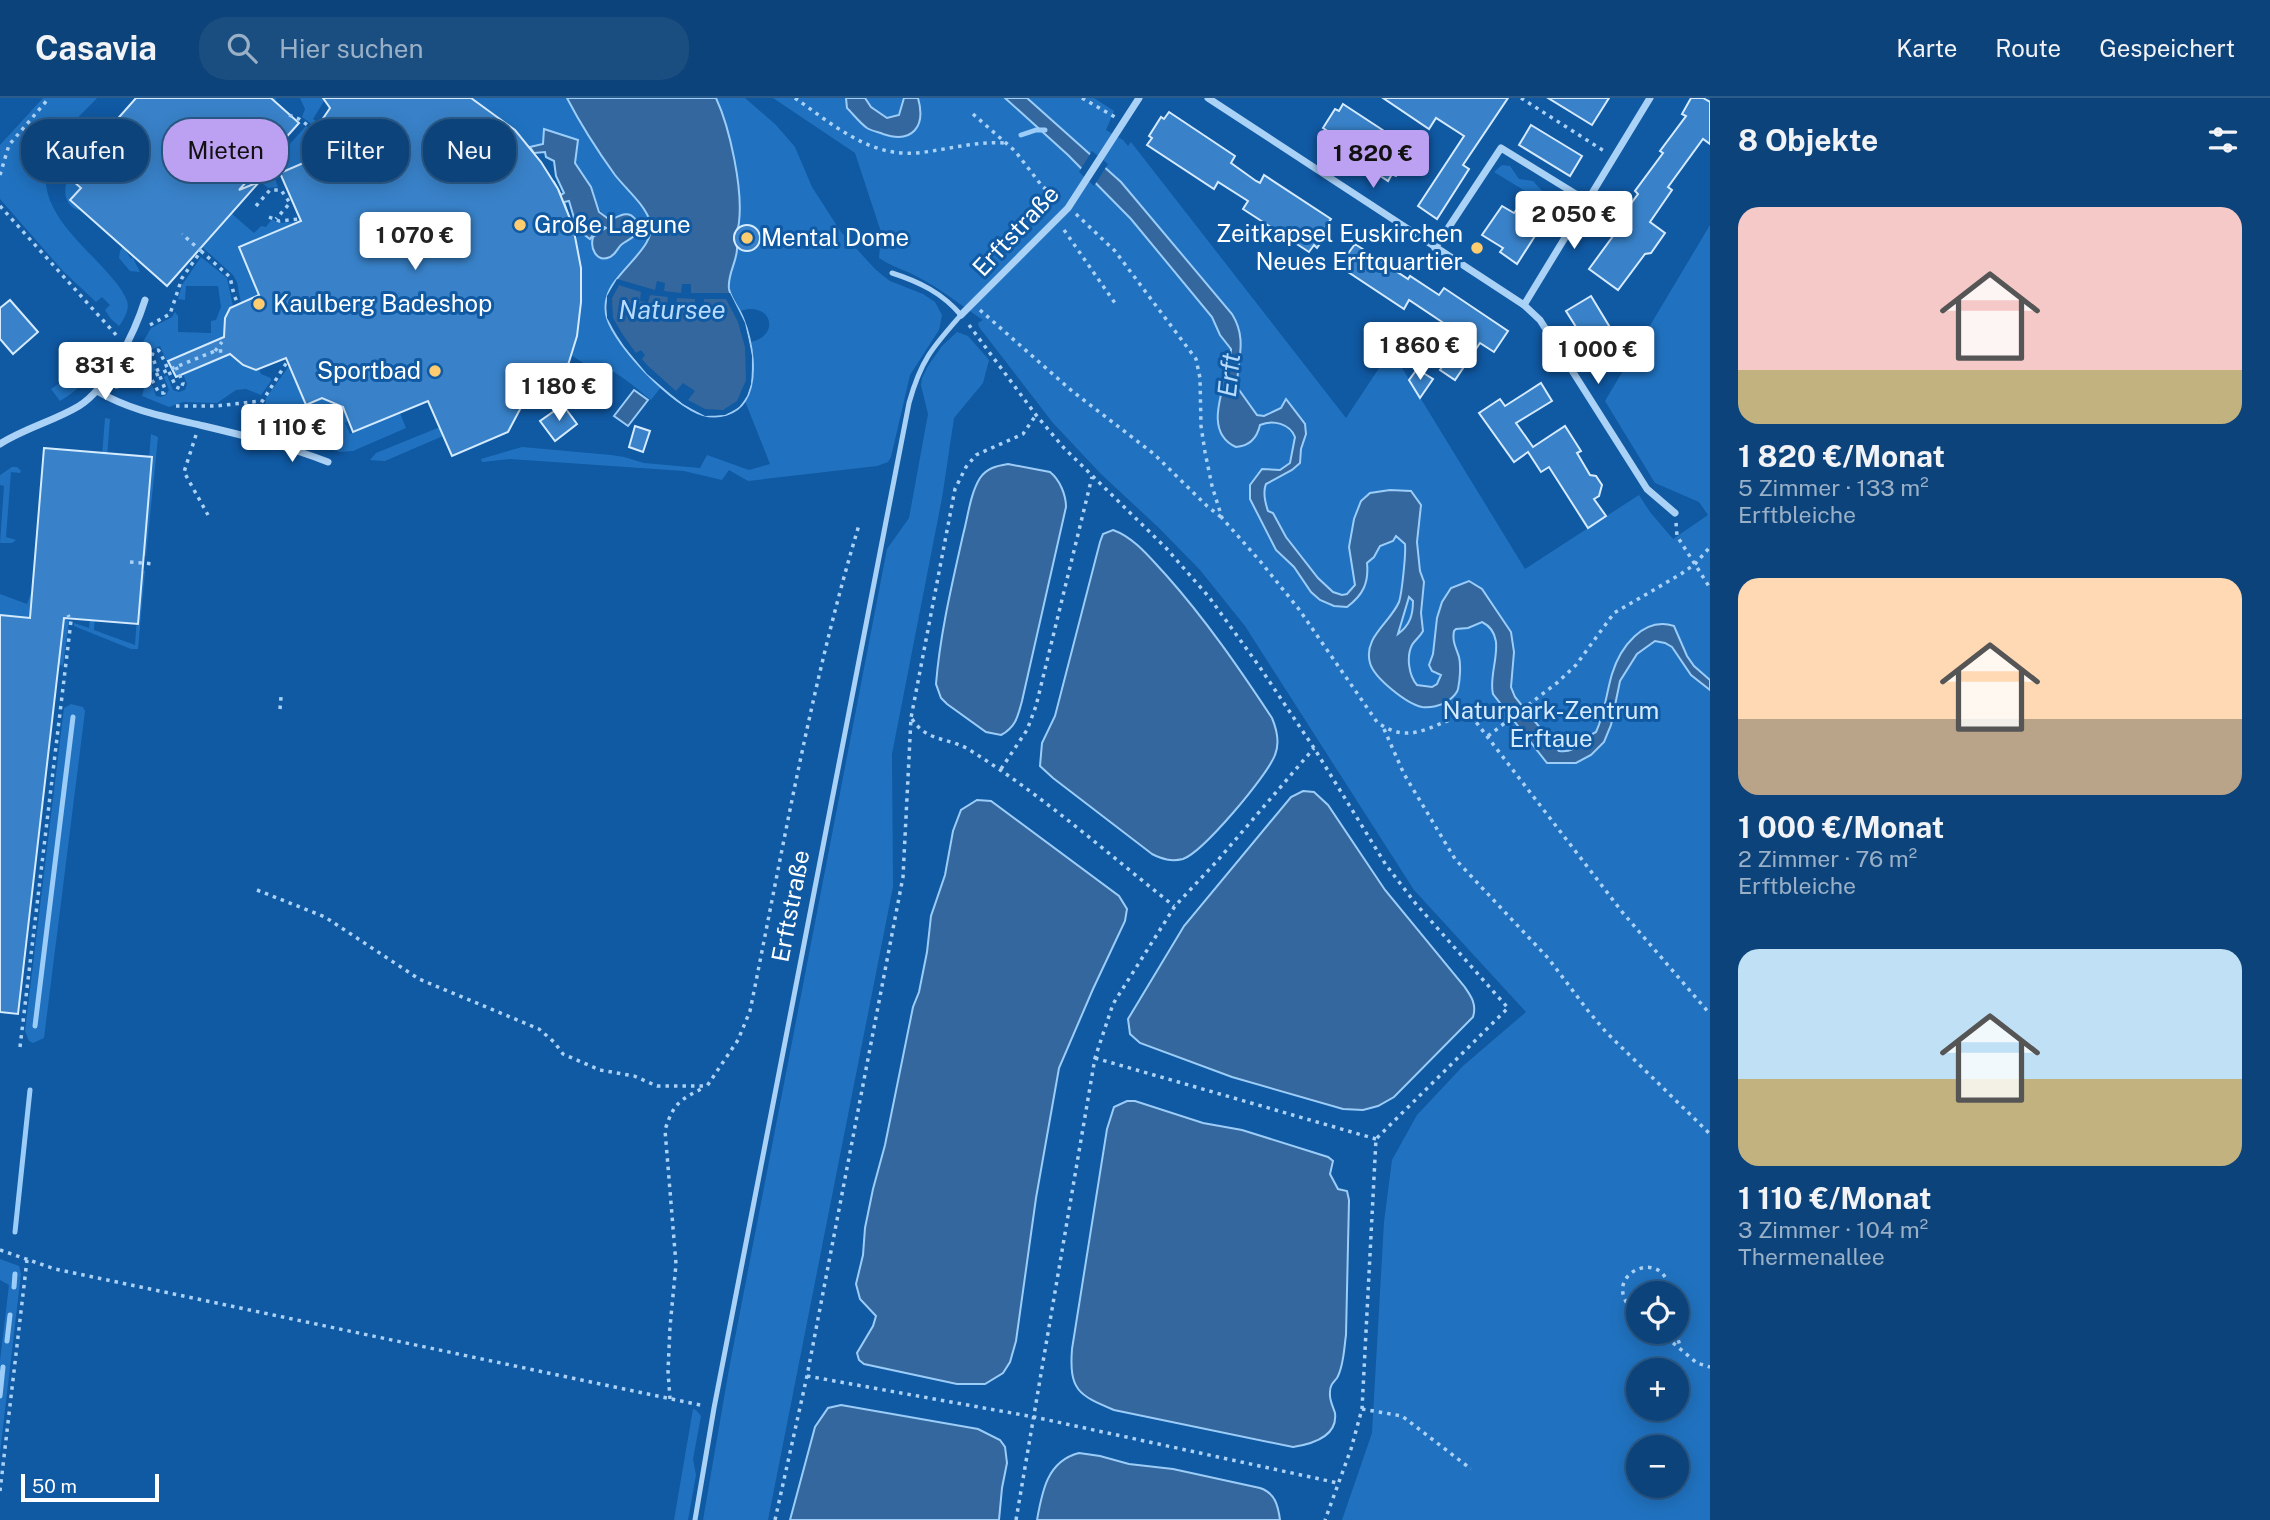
<!DOCTYPE html>
<html lang="de">
<meta charset="utf-8">
<style>
body{margin:0;font-family:"Public Sans",sans-serif;background:#1a4e81;color:#f1f3f6;height:100vh;display:flex;flex-direction:column;font-size:26px;white-space:nowrap}
*{box-sizing:border-box;margin:0}
p{font-size:23px;color:#9ab0c7}
.icon{flex:none;width:38px;height:38px;fill:none;stroke:currentColor;stroke-width:2;stroke-linecap:round;stroke-linejoin:round}
.map{position:relative;flex:1;overflow:hidden}
.side{display:flex;flex-direction:column;background:#0c437a;width:560px}
.side>*{flex:none}
.banner{position:absolute;left:21px;top:21px;width:665px;height:63px;display:flex;gap:14px}
.tools{position:absolute;left:1626px;top:1183px;display:grid;gap:14px}
.tools a{display:grid;place-items:center;width:63px;height:63px;border-radius:50%;background:#0c437a;box-shadow:0 4px 18px #0003,0 0 0 2px #2c5c8b;font-size:35px}
.scale{position:absolute;left:21px;bottom:18px;width:138px;box-sizing:border-box;padding-left:7px;border:4px solid #fff;border-top:0;font-size:19px;line-height:24px;white-space:nowrap;color:#fff;-webkit-text-stroke:5px #1059a3;paint-order:stroke}
.price{position:absolute;translate:-50% -60px;padding:0 16px;border-radius:7px;background:#fff;color:#222;font-size:23px;line-height:46px;filter:drop-shadow(0 2px 4px #0008)}
.price::after{content:'';position:absolute;left:50%;top:42px;width:21px;height:16px;margin-left:-10px;background:inherit;clip-path:polygon(0 0,100% 0,50% 100%)}
.price.active{background:#bca0f2;color:#111}
ul{padding:0;list-style:none}
li{display:grid;align-content:center;gap:14px;height:371px;padding:0 28px}
li span{display:grid;place-items:center;height:217px;border-radius:21px;color:#555}
li>.icon{margin-inline-start:auto}
span .icon{width:126px;height:126px;fill:#fffc;stroke-width:1}
li b{font-size:30px}
h2{display:flex;justify-content:space-between;align-items:center;height:84px;padding:0 28px;font-size:30px}
.tag{padding:0 24px;border-radius:28px;background:#0c437a;box-shadow:0 4px 18px #0003,0 0 0 2px #2c5c8b;font-size:24px;line-height:63px}
.tag.active{background:#bca0f2;color:#111}
header{display:flex;align-items:center;gap:42px;box-sizing:border-box;height:98px;padding:0 35px;background:#0c437a;border-bottom:2px solid #2c5c8b}
header strong{font-size:33px}
nav{display:flex;gap:38px;margin-inline-start:auto;font-size:24px}
.search{width:490px;height:63px;background:#1a4e81;display:flex;align-items:center;gap:18px;box-sizing:border-box;padding:0 24px;border-radius:28px;color:#9ab0c7;font-size:26px}
main{display:flex;flex:1;min-height:0}
.map>svg:first-child{display:block}
.green{fill:#2072c0;fill-rule:evenodd}
.water{fill:#34679d;stroke:#9ccdf9;stroke-width:2;fill-rule:evenodd}
.pier{fill:#1059a3;fill-rule:evenodd}
.lines{fill:none;stroke-linecap:round;stroke-linejoin:round}
.stream{stroke:#9ccdf9;stroke-width:5}
.building{fill:#3982c9;stroke:#d4eafe;stroke-width:2}
.path{stroke:#aad1f6;stroke-width:3.5;stroke-dasharray:3.5 5;stroke-linecap:butt}
.service{stroke:#aad1f6;stroke-width:5}
.minor{stroke:#aad1f6;stroke-width:7}
.poi-dot{fill:#ffcd6f;stroke:#1059a3;stroke-width:2.5}
.labels{text-anchor:middle;stroke-width:6;stroke-linejoin:round;paint-order:stroke}
.poi-label{font-size:24px;fill:#fff;stroke:#1059a3;text-anchor:start}
.street-label{font-size:24px;fill:#fff;stroke:#1059a3}
.park-label{font-size:24px;fill:#d4eafe;stroke:#1059a3}
.water-label{font-size:26px;font-style:italic;fill:#b7dbfc;stroke:#1059a3}
</style>
<header>
<strong>Casavia</strong>
<div class="search"><svg class="icon" aria-label="search" viewBox="0 0 24 24"><circle cx="10" cy="10" r="6"/><path d="M15 15l6 6"/></svg>Hier suchen</div>
<nav><a>Karte</a><a>Route</a><a>Gespeichert</a></nav>
</header>
<main>
<div class="map">
<svg width="1710" height="1422" viewBox="0 0 1710 1422">
<rect width="100%" height="100%" fill="#1059a3"/>
<g class="green">
<path d="M43 0H97C85 13 57 39 51 53 30 105 75 138 106 173 114 182 123 192 127 203 130 211 124 221 119 228L111 221 105 212 110 207 102 199 96 204 63 173 0 101V47Z"/>
<path d="M156 0H163L71 103 84 110 78 112C64 107 63 92 68 80L77 88Z"/>
<path d="M274 0H277L133 160 140 174 130 173 119 160 120 153 123 148 131 161Z"/>
<path d="M300 0H323L324 3 313 21 334 36 331 41 302 19 305 11Z"/>
<path d="M471 0H567L599 54 650 121C657 144 625 171 611 189L624 249 641 270 661 289 651 302C635 289 620 276 601 267L595 273 571 257C582 217 583 180 576 140L582 135 590 141 601 127 606 131 593 139 592 150 600 159H610L626 144 637 125 633 119 625 116 610 122C594 110 599 104 591 88 580 67 561 54 543 40V46L530 49 503 23Z"/>
<path d="M716 0H745L776 27 795 49 812 89 841 134 876 172 890 183 923 196 935 204 942 217 939 232 910 277 891 359 888 364 877 368 748 383 729 372 722 382 684 373 510 361 482 364 481 361 522 349 611 357 624 359 644 365 700 370 707 357 749 372 770 366 745 303 752 280 750 244C782 238 771 202 740 213L729 190 730 177 737 149 734 140 740 124 739 101 730 44Z"/>
<path d="M773 0H1094L1114 13 1106 32 1123 42 1128 48 1131 44 1346 320 1391 252 1525 471 1639 397 1650 414 1673 441 1708 417 1699 404 1655 385 1605 303 1710 127V1422H1342L1372 1335 1384 1124 1392 1062 1417 1017 1463 968 1526 914 1414 792 1245 528 1200 472 1159 430 1101 376 1053 325 979 229 978 225 983 222C962 208 941 191 918 179 905 172 892 169 879 160L881 134 855 55ZM1638 1195H1676V1234H1638ZM1638 1272H1676V1311H1638ZM1638 1349H1676V1388H1638Z"/>
<path d="M306 28 337 51 274 77 278 89 268 90 261 84 252 93 244 88 242 82 254 86Z"/>
<path d="M1502 67 1510 68 1519 81 1533 83 1545 96 1560 99 1565 106 1560 114 1494 74Z"/>
<path d="M243 101V103L232 116 254 135 261 128 266 129 272 121 278 125 299 124 259 197 241 205 237 184 233 177 200 147Z"/>
<path d="M201 159 227 180 233 208 226 217 225 239 169 268 160 248 148 253 156 273 152 274 139 251 151 230 172 219 175 214 178 218V234L211 235V223L216 222 221 209 218 188H186L185 202 178 201 182 187Z"/>
<path d="M957 234 968 238 989 262 983 285 954 320 942 400 892 656 893 789 768 1422H703L729 1271 887 451 909 420 928 316 921 287 922 280 928 268 942 248Z"/>
<path d="M107 252C94 274 82 290 60 303L51 291Z"/>
<path d="M231 255C238 263 248 273 259 271L261 276 271 280V283L261 297 246 291 236 292 217 305 183 304 169 309 142 298 145 287 151 284 156 298 161 299 166 297 169 292 164 279 167 277 173 292 179 294 185 292 187 286 183 276Z"/>
<path d="M289 268 306 307 322 300 338 307 318 347C291 337 296 310 265 307L266 300Z"/>
<path d="M342 309 348 323 345 325 350 336 400 315 406 330 353 353 340 354 324 349Z"/>
<path d="M105 320 110 321 100 449H95Z"/>
<path d="M440 329 443 338 385 363 370 362 376 355Z"/>
<path d="M151 336 158 339 146 458 139 457 142 453Z"/>
<path d="M12 369H17L21 373 20 375 11 374 6 439 16 442 12 445H0L4 388 0 387V377Z"/>
<path d="M39 465 57 466 61 471 51 470 47 514 69 523 63 568 42 560 49 551 36 543 26 554 23 551 32 541 0 529V496L27 506 31 495H43L45 472 34 471Z"/>
<path d="M134 472 145 473 138 551H131L74 528V525L89 530 93 474H98L94 532 135 547 140 477Z"/>
<path d="M71 606 83 609 85 613 44 940 33 945 29 943 25 933 64 610Z"/>
<path d="M0 1161 19 1168 21 1176 0 1354V1263L9 1187 0 1182Z"/>
<path d="M693 1311 696 1312 701 1318 693 1361 696 1377 688 1422H674Z"/>
</g>
<g class="water">
<path d="M567 0H716C730 30 743 91 739 124 739 131 735 134 734 140 734 143 737 146 737 149 738 162 727 176 729 191 731 201 739 210 743 220 752 242 759 281 745 303 736 317 718 321 703 317 673 308 616 249 607 220 605 214 605 205 607 199 613 174 659 148 650 123 644 106 626 91 615 77 597 52 581 27 567 0Z"/>
<path d="M846 0H865L871 9 887 20 899 17 904 0H918C926 28 913 46 883 36 878 34 872 33 867 30 860 25 853 16 847 10Z"/>
<path d="M1005 0H1027L1121 84 1232 216C1248 242 1237 262 1237 289L1257 317 1264 318 1281 310 1286 301 1305 326 1306 336 1301 351 1300 365 1292 372 1266 386C1263 393 1265 404 1268 413L1273 415 1286 439 1318 480 1333 494 1342 497 1347 496 1355 487 1349 449 1354 421 1361 403 1370 395 1390 392 1411 393 1421 407 1417 444 1420 473 1424 484 1421 515 1423 533C1420 539 1415 542 1412 547 1406 559 1409 578 1417 587L1432 589 1437 586 1441 577 1432 573 1429 567 1433 556 1437 520 1442 504 1451 490 1469 483 1482 491 1511 534 1514 554 1511 589 1515 599 1559 653C1577 656 1582 640 1596 634 1605 615 1606 596 1612 576 1620 550 1643 518 1674 528L1687 558 1694 568 1710 582V592L1691 577 1672 549 1665 545 1655 543 1637 556 1620 583 1611 627 1604 644 1591 657 1576 665H1547L1493 596C1487 574 1510 538 1482 524L1468 530 1456 531 1454 533C1452 544 1456 549 1459 559 1461 567 1460 582 1458 591 1457 596 1452 600 1448 603 1441 608 1430 610 1422 609 1407 606 1374 580 1370 565 1363 539 1390 525 1399 504 1402 495 1406 455 1405 446L1396 438 1393 443 1380 448 1374 459 1367 465C1369 485 1363 497 1347 509L1334 508 1320 502 1311 494 1294 469 1276 452 1250 401V387L1262 371 1280 372 1290 365 1295 339C1290 326 1273 321 1260 327 1257 340 1250 348 1236 349 1198 332 1231 279 1231 251L1220 237 1212 219 1131 121 1068 57ZM1409 499 1413 503C1413 517 1410 527 1398 536Z"/>
<path d="M544 31 578 42 575 65 591 89 599 114 610 122C618 119 628 111 635 121 646 137 629 140 621 147 617 151 616 156 610 159 596 165 590 150 593 139L606 130 600 127 590 141 582 135 585 130 590 131 586 129 585 125 587 122 580 123 577 119 579 127 577 130 569 103 564 104 573 131 533 95 554 84 561 97 564 95 556 78 554 63 546 59 545 54 534 55 530 49 543 46Z"/>
<path d="M634 292 648 302 628 328 614 318Z"/>
<path d="M1008 366 1050 374C1060 382 1066 397 1066 409L1022 603C1018 618 1016 629 1001 637L986 634 947 606 941 600 936 586C940 536 952 486 963 437 968 419 970 396 980 380 987 370 996 368 1008 366Z"/>
<path d="M1113 432C1135 440 1150 460 1166 477 1206 522 1239 570 1272 620 1277 632 1280 645 1275 657 1267 678 1203 754 1183 761 1171 764 1162 761 1152 756L1053 680 1040 668 1042 645 1055 618 1100 444 1103 436Z"/>
<path d="M1303 693 1314 694 1328 707 1385 792 1464 888C1471 898 1477 906 1473 919L1394 999 1378 1008 1363 1012 1343 1011 1232 979 1140 945 1130 936 1128 921 1184 828 1291 699Z"/>
<path d="M977 702 991 703 1119 798 1127 811 1125 823 1093 891 1059 970 1036 1100 1016 1243 1010 1264 1003 1275 985 1286H957L864 1266 859 1262 857 1255 873 1228 876 1218 860 1201 856 1186 863 1157 865 1130 873 1091 885 1047 913 909 919 894 927 854 931 818 945 777 953 733 961 712Z"/>
<path d="M1127 1003H1135L1203 1025 1242 1032 1328 1059 1333 1063 1330 1076 1338 1091 1347 1093 1349 1102 1346 1237C1344 1250 1344 1268 1337 1280 1333 1285 1330 1287 1330 1294 1329 1302 1333 1308 1335 1315 1338 1339 1312 1346 1293 1349L1114 1312C1078 1297 1069 1292 1072 1251L1107 1031 1114 1009Z"/>
<path d="M841 1307 978 1331 1000 1342 1005 1349 1007 1365 1002 1390 999 1422H790L815 1329 828 1310Z"/>
<path d="M1079 1355 1100 1358 1129 1366 1173 1371 1260 1390C1275 1395 1278 1407 1280 1422H1037C1042 1394 1047 1363 1079 1355Z"/>
</g>
<g class="pier">
<path d="M1092 53 1108 66 1094 88 1079 74Z"/>
<path d="M617 181 655 192 657 183 665 185 664 193 681 195 682 186H691V195H730L745 225 752 258 751 286 747 298 739 309 725 317 705 318 683 306 647 276 624 248 607 220V198ZM619 187 641 194 640 203 648 204 650 197 668 199 667 208H676L677 200 695 201V210H704V201H726L738 224 745 249 746 282 737 303 723 312 705 311 688 302 695 293 683 285 676 293 648 268 642 261 645 257 641 252 636 255 623 237 613 220 612 200Z"/>
</g>
<g class="lines">
<g class="stream">
<path d="M1021 37 1036 32H1045"/>
<path d="M35 928 73 619"/>
<path d="M15 1134 30 992"/>
<path d="M14 1189 15 1176"/>
<path d="M7 1243 10 1217"/>
<path d="M0 1298 3 1269"/>
</g>
</g>
<g class="building">
<path d="M136 0H271L299 25 239 92 259 84 167 188 70 102 81 90 67 78Z"/>
<path d="M323 0H471L515 32 541 64 558 91 573 128 581 170V204L577 238 569 264 556 294 535 283 508 334 452 358 428 303 353 334 343 309 322 300 306 307 286 260 256 272 243 267 230 256 176 279 168 263 224 239 225 220 230 210 259 197 239 149 301 123 280 75 350 45 320 25 330 10Z"/>
<path d="M1383 0H1508L1463 67 1469 71 1437 121 1418 108 1464 38 1436 20 1429 31Z"/>
<path d="M1548 0H1609L1592 27Z"/>
<path d="M1691 0H1703L1710 4V46L1703 41 1668 89 1672 92 1650 124 1665 135 1651 155 1645 156 1618 192 1589 171 1616 134 1612 131 1638 96 1635 93 1663 55 1660 53 1686 18 1682 16Z"/>
<path d="M1343 6 1410 50 1405 57 1408 59 1396 78 1392 76 1388 83 1322 39 1326 32 1323 30 1335 11 1339 13Z"/>
<path d="M1169 14 1235 58 1231 65 1256 83 1260 85 1264 77 1331 121 1326 128 1330 131 1317 150 1314 147 1309 154 1243 111 1248 103 1218 84 1214 91 1147 47 1152 40 1149 38 1161 19 1164 21Z"/>
<path d="M1531 27 1582 58 1570 78 1519 47Z"/>
<path d="M1502 108 1514 115 1517 111 1542 127 1517 166 1500 154 1503 150 1482 137Z"/>
<circle cx="747" cy="140" r="13"/>
<path d="M1355 146 1408 181 1410 178 1439 197 1444 190 1508 233 1494 254 1480 245 1455 282 1440 272 1463 238 1409 202 1404 211 1339 168Z"/>
<path d="M1591 198 1617 241 1610 245 1615 253 1600 262 1595 254 1593 256 1566 213Z"/>
<path d="M10 202 38 234 13 256 0 241V210Z"/>
<path d="M1417 271 1433 281 1420 300 1409 282Z"/>
<path d="M1541 285 1552 303 1516 325 1533 349 1565 328 1581 353 1577 355 1590 377 1596 378 1602 387 1599 398 1594 401 1606 418 1588 430 1549 369 1541 374 1528 354 1514 364 1479 315 1500 301 1505 308Z"/>
<path d="M563 307 577 326 555 343 540 323Z"/>
<path d="M635 328 650 333 643 354 629 349Z"/>
<path d="M44 350 152 359 138 526 64 520 18 916 0 914V517L30 520Z"/>
</g>
<g class="lines">
<g class="path">
<path d="M795 0C832 26 869 59 917 55 947 52 974 43 1004 45"/>
<path d="M1082 0 1115 19"/>
<path d="M1521 0 1604 53"/>
<path d="M973 16 1015 53 1042 88 1059 102"/>
<path d="M289 17 299 21 337 48 358 39"/>
<path d="M0 77 9 47 49 0"/>
<path d="M0 108 118 239"/>
<path d="M256 108 270 92H281L290 105 276 121"/>
<path d="M1076 116 1115 153 1196 261 1200 280 1201 328 1205 354 1212 388 1222 420 1260 463 1298 510 1377 624C1410 648 1429 627 1462 618H1467L1476 624 1623 815 1710 916"/>
<path d="M269 119 279 123 300 121"/>
<path d="M1064 132 1117 208"/>
<path d="M201 153 230 179 234 197 238 206"/>
<path d="M980 212 1072 293 1154 356 1207 408 1221 419"/>
<path d="M150 227 170 216 182 180 201 153 182 136"/>
<path d="M969 227 1036 317 1064 350 1166 450 1209 499 1259 568 1314 650 1386 767 1416 806 1508 910 1376 1041 1362 1311 1351 1351 1325 1422"/>
<path d="M136 252 159 295H164L165 291 152 258 153 254 158 252 160 254 176 289 181 291 183 285 176 269"/>
<path d="M215 253 222 244"/>
<path d="M124 277 128 293"/>
<path d="M134 286 135 277 142 262"/>
<path d="M115 289 134 286 215 253H225"/>
<path d="M176 308H216L261 303"/>
<path d="M248 326 287 264"/>
<path d="M196 337 184 374 208 417"/>
<path d="M321 348 340 308"/>
<path d="M1676 425 1677 438 1710 490"/>
<path d="M130 464 155 466"/>
<path d="M280 611 281 599"/>
<path d="M912 621C927 644 947 639 968 651 1041 696 1107 755 1174 808"/>
<path d="M1384 631 1404 676 1455 761 1548 860 1589 914 1606 934 1710 1036"/>
<path d="M1488 638 1558 584 1576 567 1614 515 1681 476 1695 466 1710 449"/>
<path d="M1001 671 1027 632 1036 608 1092 379"/>
<path d="M257 792 325 819 419 881 539 931 554 944 563 956 600 972 634 978 657 988H707L738 942 750 913C783 751 811 586 859 427"/>
<path d="M20 949 71 523 68 517"/>
<path d="M1095 960 1376 1041"/>
<path d="M0 1152 55 1171 705 1308"/>
<path d="M1638 1217C1597 1184 1649 1153 1665 1179 1668 1183 1668 1190 1669 1195"/>
<path d="M1660 1234 1697 1265 1710 1269"/>
<path d="M1676 1234 1680 1248"/>
<path d="M807 1278 1034 1319 1338 1385"/>
<path d="M670 1301 668 1273 670 1229 676 1166 665 1032C674 1004 680 1002 705 989"/>
<path d="M1362 1311 1402 1318 1471 1371"/>
<path d="M0 1393 27 1162"/>
<path d="M775 1422 807 1278 903 779 911 620 955 391 966 369 976 357 1023 336 1036 317"/>
<path d="M1016 1422 1095 960 1113 906 1175 808 1218 762 1314 650"/>
</g>
<path class="service" d="M695 1422 714 1310 909 305C921 262 932 250 961 217 942 195 920 184 892 175"/>
<g class="minor">
<path d="M1208 0 1524 207 1540 222 1647 391 1675 415"/>
<path d="M1435 150 1501 50 1587 103"/>
<path d="M1524 207 1650 0"/>
<path d="M961 217 1068 110 1139 0"/>
<path d="M97 293C131 313 166 319 204 328 246 338 287 348 328 364"/>
<path d="M0 346C25 330 54 323 79 308 108 290 135 234 145 202"/>
</g>
</g>
<g class="poi-dot">
<circle cx="520" cy="127" r="7"/>
<circle cx="747" cy="140" r="7"/>
<circle cx="1477" cy="150" r="7"/>
<circle cx="259" cy="206" r="7"/>
<circle cx="435" cy="273" r="7"/>
</g>
<g class="labels">
<g class="poi-label">
<text x="534" y="135">Große Lagune</text>
<text x="1463" y="144" text-anchor="end">Zeitkapsel Euskirchen<tspan x="1463" dy="28">Neues Erftquartier</tspan></text>
<text x="761" y="148">Mental Dome</text>
<text x="273" y="214">Kaulberg Badeshop</text>
<text x="421" y="281" text-anchor="end">Sportbad</text>
</g>
<g class="street-label">
<text transform="translate(1016 133) rotate(-47)" y="8">Erftstraße</text>
<text transform="translate(791 808) rotate(-79)" y="8">Erftstraße</text>
</g>
<g class="park-label">
<text x="1551" y="621">Naturpark-Zentrum<tspan x="1551" dy="28">Erftaue</tspan></text>
</g>
<g class="water-label">
<text x="672" y="221">Natursee</text>
<text transform="translate(1229 277) rotate(-84)" y="9">Erft</text>
</g>
</g>
</svg>
<div class="tools">
<a><svg class="icon" aria-label="locate" viewBox="0 0 24 24"><circle cx="12" cy="12" r="6"/><path d="M12 2v4M12 18v4M2 12h4M18 12h4"/></svg></a>
<a>+</a>
<a>−</a>
</div>
<div class="scale">50 m</div>
<b class="price active" style="left:1373px;top:92px">1 820 €</b>
<b class="price" style="left:1574px;top:153px">2 050 €</b>
<b class="price" style="left:415px;top:174px">1 070 €</b>
<b class="price" style="left:1420px;top:284px">1 860 €</b>
<b class="price" style="left:1598px;top:288px">1 000 €</b>
<b class="price" style="left:105px;top:304px">831 €</b>
<b class="price" style="left:559px;top:325px">1 180 €</b>
<b class="price" style="left:292px;top:366px">1 110 €</b>
<div class="banner">
<a class="tag">Kaufen</a>
<a class="tag active">Mieten</a>
<a class="tag">Filter</a>
<a class="tag">Neu</a>
</div>
</div>
<section class="side">
<h2>8 Objekte<svg class="icon" aria-label="filters" viewBox="0 0 24 24"><path d="M4 7h16M4 17h16"/><circle cx="9" cy="7" r="2"/><circle cx="15" cy="17" r="2"/></svg></h2>
<ul>
<li><span style="background:linear-gradient(#f6c9c9 75%,#c2b280 0)"><svg class="icon" aria-label="home" viewBox="0 0 24 24"><path d="M3 11l9-7 9 7M6 9v11h12V9"/></svg></span><div><b>1 820 €/Monat</b><p>5 Zimmer · 133 m²</p><p>Erftbleiche</p></div></li>
<li><span style="background:linear-gradient(#ffd9b3 65%,#b9a48a 0)"><svg class="icon" aria-label="home" viewBox="0 0 24 24"><path d="M3 11l9-7 9 7M6 9v11h12V9"/></svg></span><div><b>1 000 €/Monat</b><p>2 Zimmer · 76 m²</p><p>Erftbleiche</p></div></li>
<li><span style="background:linear-gradient(#bfe0f5 60%,#c2b280 0)"><svg class="icon" aria-label="home" viewBox="0 0 24 24"><path d="M3 11l9-7 9 7M6 9v11h12V9"/></svg></span><div><b>1 110 €/Monat</b><p>3 Zimmer · 104 m²</p><p>Thermenallee</p></div></li>
</ul>
</section>
</main>
